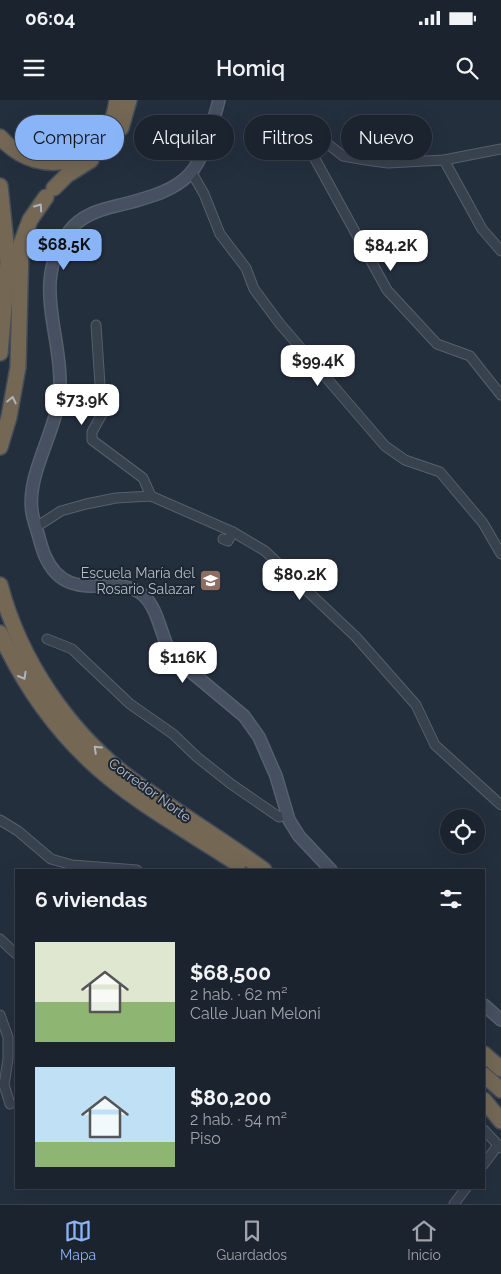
<!DOCTYPE html>
<html lang="es">
<meta charset="utf-8">
<style>
body{margin:0;font-family:Raleway,sans-serif;background:#242b36;color:#f1f3f6;height:100vh;display:flex;flex-direction:column;font-size:19px;white-space:nowrap}
*{box-sizing:border-box;margin:0}
p{font-size:16px;color:#a0a4aa}
.icon{flex:none;width:28px;height:28px;fill:none;stroke:currentColor;stroke-width:2;stroke-linecap:round;stroke-linejoin:round}
.map{position:relative;flex:1;overflow:hidden}
.panel{position:absolute;left:15px;top:769px;width:470px;height:320px;display:flex;flex-direction:column;background:#1b232e;border-radius:0px;box-shadow:0 5px 20px #0002,0 0 0 1px #39404a}
.panel>*{flex:none}
.banner{position:absolute;left:15px;top:15px;width:471px;height:45px;display:flex;gap:10px}
.buttons{position:absolute;left:440px;top:709px;display:grid;gap:10px}
.buttons a{display:grid;place-items:center;width:45px;height:45px;border-radius:50%;background:#1b232e;box-shadow:0 5px 20px #0002,0 0 0 1px #39404a;font-size:25px}
.price{position:absolute;translate:-50% -42px;padding:0 11px;border-radius:10px;background:#fff;color:#222;font-size:16px;line-height:32px;filter:drop-shadow(0 1px 2px #0008)}
.price::after{content:'';position:absolute;left:50%;top:30px;width:15px;height:11px;margin-left:-8px;background:inherit;clip-path:polygon(0 0,100% 0,50% 100%)}
.price.selected{background:#8ab4f8;color:#111}
ul{padding:0;list-style:none}
li{display:flex;align-items:center;gap:15px;height:125px;padding:0 20px}
li span{display:grid;place-items:center;flex:none;width:140px;height:100px;border-radius:0px;color:#555}
li>.icon{margin-inline-start:auto}
span .icon{width:60px;height:60px;fill:#fffc;stroke-width:1}
li b{font-size:21px}
h2{display:flex;justify-content:space-between;align-items:center;height:60px;padding:0 20px;font-size:21px}
.tag{padding:0 18px;border-radius:22px;background:#1b232e;box-shadow:0 5px 20px #0002,0 0 0 1px #39404a;font-size:18px;line-height:45px}
.tag.selected{background:#8ab4f8;color:#111}
.status{display:flex;justify-content:space-between;align-items:center;height:35px;padding:0 25px;background:#1b232e;direction:ltr}
.status svg{height:14px;fill:currentColor}
header{display:flex;justify-content:space-between;align-items:center;height:65px;padding:0 20px;background:#1b232e;font-size:22px;font-weight:600}
.menu{display:flex;justify-content:space-around;align-items:center;height:70px;border-top:1px solid #39404a;background:#1b232e;font-size:14px;color:#a0a4aa}
.menu a{display:grid;justify-items:center;gap:2px}
.menu .selected{color:#8ab4f8}
.map>svg:first-child{display:block}
.lines{fill:none;stroke-linecap:round;stroke-linejoin:round}
.minor-casing{stroke:#565f6c;stroke-width:11}
.secondary-casing{stroke:#565f6c;stroke-width:14}
.motorway-casing{stroke:#434c59;stroke-width:18}
.minor{stroke:#38414e;stroke-width:9}
.secondary{stroke:#465061;stroke-width:11}
.motorway{stroke:#746855;stroke-width:15}
.oneway{stroke:#aeb4bd}
.labels{text-anchor:middle;stroke-width:4;stroke-linejoin:round;paint-order:stroke}
.poi-label{font-size:14px;fill:#b4bcc9;stroke:#1d2633;text-anchor:end}
.street-label{font-size:14px;fill:#b4bcc9;stroke:#1d2633}
</style>
<div class="status"><b>06:04</b><svg viewBox="0 0 49 12"><path d="M0 12V9h3v3zM5 12V6h3v6zM10 12V3h3v9zM15 12V0h3v12zM26 1h20v11H26zM47 4h2v5h-2z"/></svg></div>
<header><svg class="icon" aria-label="menu" viewBox="0 0 24 24"><path d="M4 6h16M4 12h16M4 18h16"/></svg>Homiq<svg class="icon" aria-label="search" viewBox="0 0 24 24"><circle cx="10" cy="10" r="6"/><path d="M15 15l6 6"/></svg></header>
<div class="map">
<svg width="501" height="1104" viewBox="0 0 501 1104">
<rect width="100%" height="100%" fill="#242f3e"/>
<g class="lines">
<defs>
<g id="minor">
<path d="M300 22 309 48 387 190 437 244 470 256 501 295"/>
<path d="M300 22 343 56 366 60 388 63 444 60 501 49"/>
<path d="M444 60 482 129 501 151"/>
<path d="M192 73 204 94 220 134 246 168 254 189 280 224 385 346 405 360 440 372 483 423 501 454"/>
<path d="M96 225 102 314 92 332V340L143 378 151 396"/>
<path d="M36 427 61 411 86 404 116 398 151 396 233 432 265 451 356 537 416 605 435 645 501 705"/>
<path d="M223 439 228 441 233 432"/>
<path d="M47 539 72 549 130 604 173 634 197 657 231 684 279 717 287 714"/>
<path d="M0 720 18 731 51 759 72 765 137 770"/>
<path d="M0 839 16 854"/>
<path d="M0 915 8 937V959L4 985 10 1004"/>
<path d="M484 1030 501 1048"/>
<path d="M484 1064 498 1045"/>
<path d="M454 1104 466 1088"/>
</g>
<g id="secondary">
<path d="M219 0C199 76 194 87 116 106 98 110 81 116 70 130 30 181 62 232 60 287 59 329 26 372 32 412 33 419 36 427 38 434 40 441 42 449 45 456 68 508 115 471 143 495 159 509 161 538 172 556L244 616 259 637 276 676 289 720 299 736 331 770"/>
<path d="M484 905 501 920"/>
</g>
<g id="motorway">
<path d="M121 28 129 0"/>
<path d="M0 37C42 84 110 63 117 0"/>
<path d="M0 86 8 162 0 253"/>
<path d="M54 88 67 75 91 60"/>
<path d="M0 347 9 317 18 267 21 144 30 120 46 97"/>
<path d="M0 485C20 561 69 633 132 680 175 711 221 739 264 770"/>
<path d="M0 533C21 579 51 624 89 660 132 701 188 731 238 764"/>
<path d="M484 954 501 969"/>
<path d="M484 975 501 990"/>
<path d="M484 1000 501 1021"/>
</g>
</defs>
<use href="#minor" class="minor-casing"/>
<use href="#secondary" class="secondary-casing"/>
<use href="#motorway" class="motorway-casing"/>
<use href="#minor" class="minor"/>
<use href="#secondary" class="secondary"/>
<use href="#motorway" class="motorway"/>
</g>
<defs><path id="oneway-chevron" d="M-2-3.5L2.5 0L-2 3.5" fill="none" stroke-width="1.6" stroke-linecap="round" stroke-linejoin="round" transform="scale(1.25)"/></defs>
<g class="oneway">
<use href="#oneway-chevron" transform="translate(39 107) rotate(-55)"/>
<use href="#oneway-chevron" transform="translate(12 300) rotate(-78)"/>
<use href="#oneway-chevron" transform="translate(23 576) rotate(60)"/>
<use href="#oneway-chevron" transform="translate(97 649) rotate(-136)"/>
</g>
<defs>
<symbol id="school-square" viewBox="-11 -11 22 22"><rect x="-9" y="-9" width="18" height="18" rx="4" fill="#8d6e63" stroke="#1d2633"/><path d="M0-5L7-2L0 1L-7-2ZM-4 1L0 2.5L4 1V4Q0 6-4 4Z" fill="#fff"/></symbol>
</defs>
<g fill-rule="evenodd">
<use href="#school-square" x="198" y="468" width="25" height="25"/>
</g>
<g class="labels">
<g class="poi-label">
<text x="195" y="478">Escuela María del<tspan x="195" dy="16">Rosario Salazar</tspan></text>
</g>
<g class="street-label">
<text transform="translate(150 690) rotate(36)" y="5">Corredor Norte</text>
</g>
</g>
</svg>
<div class="buttons">
<a><svg class="icon" aria-label="locate" viewBox="0 0 24 24"><circle cx="12" cy="12" r="6"/><path d="M12 2v4M12 18v4M2 12h4M18 12h4"/></svg></a>
</div>
<b class="price selected" style="left:64px;top:171px">$68.5K</b>
<b class="price" style="left:391px;top:172px">$84.2K</b>
<b class="price" style="left:318px;top:287px">$99.4K</b>
<b class="price" style="left:82px;top:326px">$73.9K</b>
<b class="price" style="left:300px;top:501px">$80.2K</b>
<b class="price" style="left:183px;top:584px">$116K</b>
<div class="banner">
<a class="tag selected">Comprar</a>
<a class="tag">Alquilar</a>
<a class="tag">Filtros</a>
<a class="tag">Nuevo</a>
</div>
<section class="panel">
<h2>6 viviendas<svg class="icon" aria-label="filters" viewBox="0 0 24 24"><path d="M4 7h16M4 17h16"/><circle cx="9" cy="7" r="2"/><circle cx="15" cy="17" r="2"/></svg></h2>
<ul>
<li><span style="background:linear-gradient(#dfe7d0 60%,#8fb573 0)"><svg class="icon" aria-label="home" viewBox="0 0 24 24"><path d="M3 11l9-7 9 7M6 9v11h12V9"/></svg></span><div><b>$68,500</b><p>2 hab. · 62 m²</p><p>Calle Juan Meloni</p></div></li>
<li><span style="background:linear-gradient(#bfe0f5 75%,#8fb573 0)"><svg class="icon" aria-label="home" viewBox="0 0 24 24"><path d="M3 11l9-7 9 7M6 9v11h12V9"/></svg></span><div><b>$80,200</b><p>2 hab. · 54 m²</p><p>Piso</p></div></li>
</ul>
</section>
</div>
<nav class="menu">
<a class="selected"><svg class="icon" aria-label="map" viewBox="0 0 24 24"><path d="M3 6l6-2 6 2 6-2v14l-6 2-6-2-6 2zM9 4v14M15 6v14"/></svg>Mapa</a>
<a><svg class="icon" aria-label="saved" viewBox="0 0 24 24"><path d="M7 4h10v16l-5-4-5 4z"/></svg>Guardados</a>
<a><svg class="icon" aria-label="home" viewBox="0 0 24 24"><path d="M3 11l9-7 9 7M6 9v11h12V9"/></svg>Inicio</a>
</nav>
